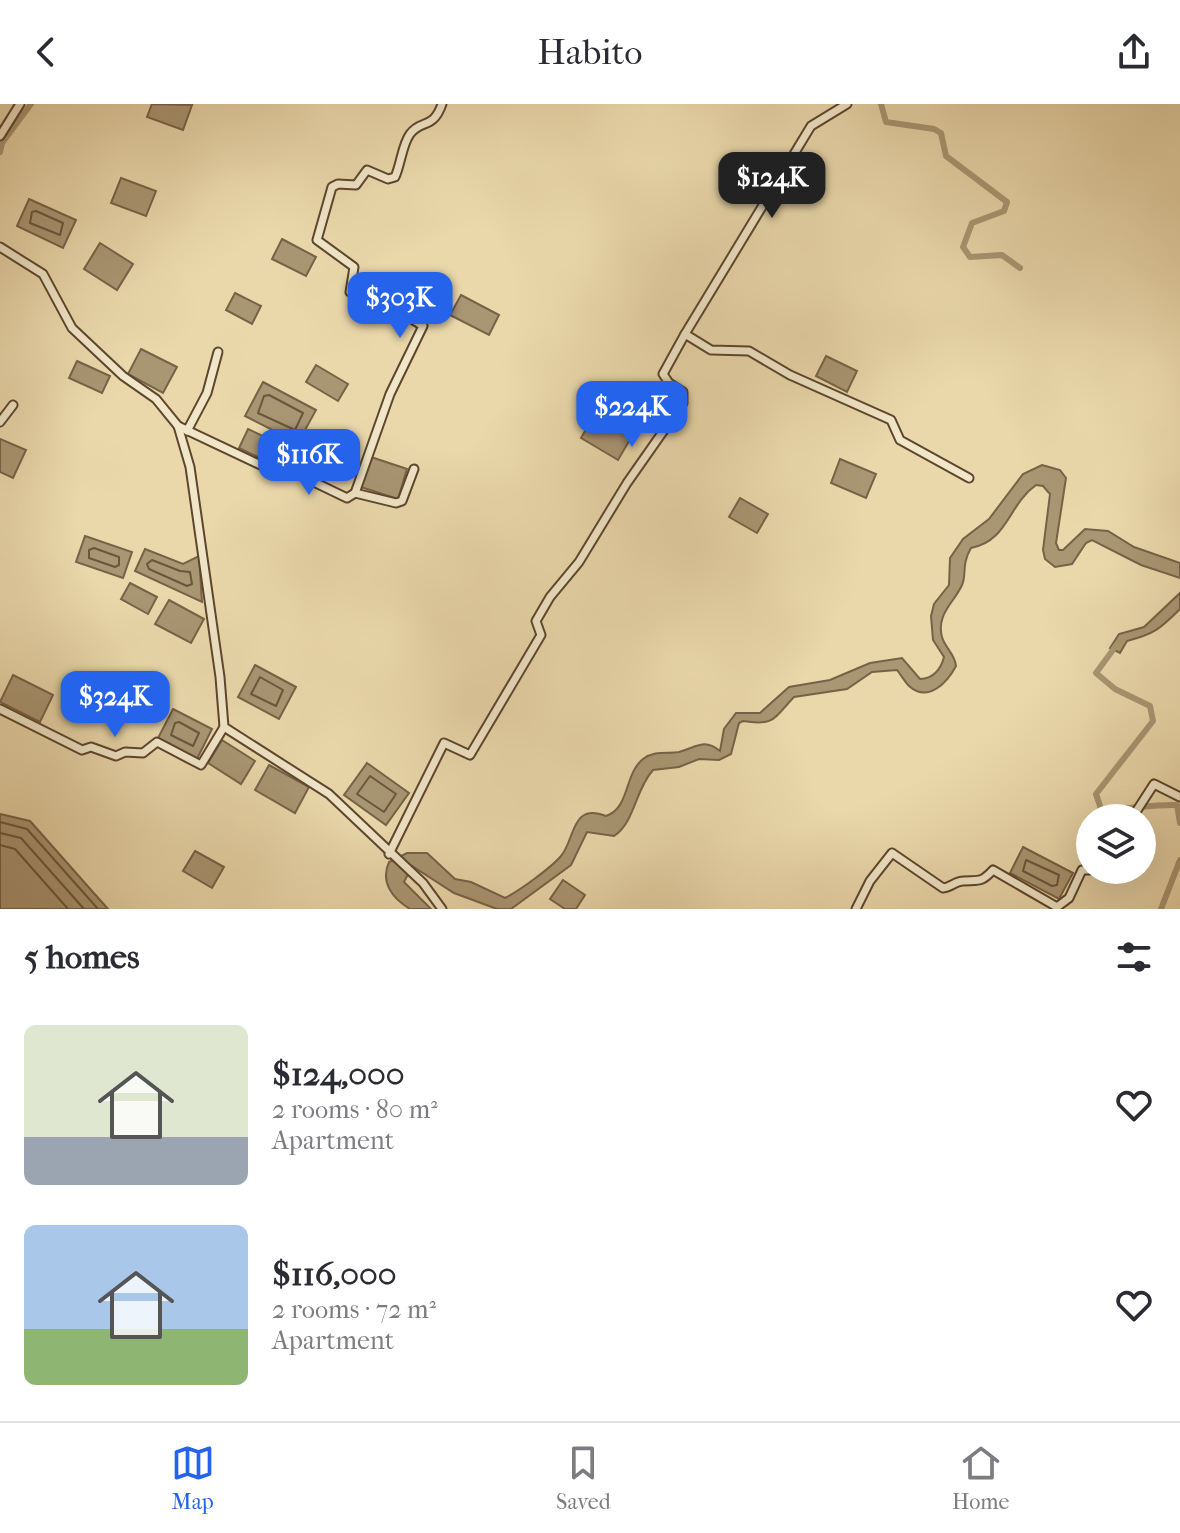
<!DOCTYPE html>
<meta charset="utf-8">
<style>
body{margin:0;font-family:"IM FELL French Canon",serif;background:#f7f7f7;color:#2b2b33;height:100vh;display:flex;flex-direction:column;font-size:30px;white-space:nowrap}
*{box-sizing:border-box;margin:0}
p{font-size:26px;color:#7c7c81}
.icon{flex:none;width:44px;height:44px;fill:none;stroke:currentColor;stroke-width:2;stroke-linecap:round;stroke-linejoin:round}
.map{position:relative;height:805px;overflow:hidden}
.details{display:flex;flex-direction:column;background:#fff;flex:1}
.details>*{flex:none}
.buttons{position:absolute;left:1076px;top:700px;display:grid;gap:16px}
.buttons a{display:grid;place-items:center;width:80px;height:80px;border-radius:50%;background:#fff;box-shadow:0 8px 32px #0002;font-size:40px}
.price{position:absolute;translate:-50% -68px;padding:0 18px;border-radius:16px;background:#2563eb;color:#fff;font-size:26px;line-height:52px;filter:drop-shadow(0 2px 4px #0008)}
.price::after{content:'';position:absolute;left:50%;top:48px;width:24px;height:18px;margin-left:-12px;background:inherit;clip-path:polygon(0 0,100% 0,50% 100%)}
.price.selected{background:#222;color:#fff}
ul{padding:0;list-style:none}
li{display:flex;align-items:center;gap:24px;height:200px;padding:0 24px}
li span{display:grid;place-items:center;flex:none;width:224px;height:160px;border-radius:12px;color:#555}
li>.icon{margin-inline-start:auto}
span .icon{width:96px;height:96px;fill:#fffc;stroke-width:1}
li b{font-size:34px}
h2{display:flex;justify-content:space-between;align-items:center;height:96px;padding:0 24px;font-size:34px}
header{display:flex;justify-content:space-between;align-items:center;height:104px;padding:0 24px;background:#fff;font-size:36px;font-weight:600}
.tab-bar{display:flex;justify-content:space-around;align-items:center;height:112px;border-top:2px solid #e1e1e2;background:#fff;font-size:22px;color:#7c7c81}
.tab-bar a{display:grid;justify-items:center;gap:4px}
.tab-bar .selected{color:#2563eb}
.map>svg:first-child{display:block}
.water{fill:#a99673;stroke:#776247;stroke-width:2}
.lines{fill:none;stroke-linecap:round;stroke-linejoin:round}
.shore{stroke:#6a563c;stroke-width:2}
.canal{stroke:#a99673;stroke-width:6}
.minor-casing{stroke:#5c462e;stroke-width:11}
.minor{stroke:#f1e6c8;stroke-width:7}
</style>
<header><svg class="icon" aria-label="back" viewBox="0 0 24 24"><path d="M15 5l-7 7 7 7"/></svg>Habito<svg class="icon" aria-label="share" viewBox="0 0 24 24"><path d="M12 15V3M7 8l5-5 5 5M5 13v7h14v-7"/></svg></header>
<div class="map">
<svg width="1180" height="805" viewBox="0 0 1180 805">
<rect width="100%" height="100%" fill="#ead8ab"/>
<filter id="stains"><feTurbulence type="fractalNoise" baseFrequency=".0025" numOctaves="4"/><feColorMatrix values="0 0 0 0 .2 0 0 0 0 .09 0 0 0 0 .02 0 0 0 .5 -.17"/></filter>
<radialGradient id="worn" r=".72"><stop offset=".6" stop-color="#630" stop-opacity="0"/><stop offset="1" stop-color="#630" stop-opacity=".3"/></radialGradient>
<g class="water">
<path d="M152 0 192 1 183 26 147 13Z"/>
<path d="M121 74 156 87 146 112 111 99Z"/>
<path d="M29 95 76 116 63 144 17 122Z"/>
<path d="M282 135 316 153 306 172 272 155Z"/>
<path d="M100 139 133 160 117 186 84 165Z"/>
<path d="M416 169 450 188 436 213 402 194Z"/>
<path d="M235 189 261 202 252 220 226 206Z"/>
<path d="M461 191 499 211 489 231 450 211Z"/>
<path d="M141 245 177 263 163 289 128 270Z"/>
<path d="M826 252 857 267 847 288 816 272Z"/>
<path d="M77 257 110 272 102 289 69 274Z"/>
<path d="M316 261 348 280 338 297 306 278Z"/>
<path d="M263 278 316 306 298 339 245 312Z"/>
<path d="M595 310 632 332 618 356 581 334Z"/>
<path d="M248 325 282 341 273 360 239 344Z"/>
<path d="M0 335 26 346 13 374 0 368Z"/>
<path d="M371 353 407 365 398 395 361 383Z"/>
<path d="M840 355 876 370 866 394 831 379Z"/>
<path d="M1042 361 1060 366 1066 374 1056 439 1059 446H1063L1085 425 1108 427 1134 443 1180 459V474L1141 461 1092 436 1086 439 1072 460 1055 463 1045 455 1043 446 1050 390 1043 382 1036 381C1008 401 1008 437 971 444 961 461 967 470 962 481 954 499 936 510 942 533 945 544 955 550 956 562 947 579 928 599 909 582 905 578 901 571 897 566L872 568 847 585 794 593C773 615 775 622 743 617L739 619 731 650 719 656 699 655 679 663 653 666C635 686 635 718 614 732L587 728 571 761 511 805H497L454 789 412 762 404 778 431 805H410C392 794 380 778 389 758L407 749H427L455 775 471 778 505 794C519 787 552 763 561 752 575 736 571 698 606 712 630 704 624 670 643 655 655 646 668 650 679 648 697 643 704 634 720 647L724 625 736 609H760L789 583 830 576 870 559 902 554 920 575C933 575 941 565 944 553L933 536 931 512 934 500 949 481 950 454 963 435 989 415 1023 370Z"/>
<path d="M740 394 768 410 757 429 729 413Z"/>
<path d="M85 432 132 448 123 474 76 458Z"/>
<path d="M145 445 183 460 199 452 202 498 135 467Z"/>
<path d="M130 479 157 493 148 510 121 495Z"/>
<path d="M1180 489V505C1160 525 1154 530 1127 537L1120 549 1110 544 1119 530 1144 523Z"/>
<path d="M169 496 204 515 191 539 155 520Z"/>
<path d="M255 561 296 583 279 615 238 593Z"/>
<path d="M13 571 53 591 40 618 0 598Z"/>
<path d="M173 605 212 625 197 655 158 634Z"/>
<path d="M222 636 255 657 241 680 208 659Z"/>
<path d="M367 659 409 689 386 721 344 691Z"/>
<path d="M269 661 309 683 295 709 255 686Z"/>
<path d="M0 710 30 717 108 805H0Z"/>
<path d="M1023 743 1073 769 1059 795 1010 769Z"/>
<path d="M195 747 224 763 212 784 183 767Z"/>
<path d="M563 776 585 791 576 805H565L550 795Z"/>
</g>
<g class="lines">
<g class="shore">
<path d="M36 107 63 119 60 131 30 119 32 108Z"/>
<path d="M269 291 303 309 295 326 258 309 264 292Z"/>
<path d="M94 444 119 453V461L115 463 89 454V446Z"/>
<path d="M152 456 180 467 190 468 192 480 187 482 149 465 147 460Z"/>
<path d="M260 573 283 586 276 602 251 590Z"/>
<path d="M179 618 199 629 193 642 171 631 175 619Z"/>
<path d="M370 672 396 690 384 708 357 690Z"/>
<path d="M0 718 27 725 98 805"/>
<path d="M0 729 21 734 84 805"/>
<path d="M0 741 15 745 68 805"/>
<path d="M1026 756 1059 771 1057 781 1052 782 1023 767Z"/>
</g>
<g class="canal">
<path d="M881 0 886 18 934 25 941 29 946 52 1007 98 1004 107 972 119 963 143 970 153 1002 151 1020 164"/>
<path d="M0 48 2 39 31 0"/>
<path d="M1118 539 1096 569 1115 585 1150 602 1153 617 1096 690 1101 705C1126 706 1151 700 1177 701L1180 719"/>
<path d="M1161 805 1180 756"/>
</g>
<defs>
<g id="minor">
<path d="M0 32 20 0"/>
<path d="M0 143 43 170 72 224 123 272 156 295 178 322 190 363 220 573 224 623 329 690 423 779 442 805"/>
<path d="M685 230 811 22 847 0"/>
<path d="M0 318 13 301"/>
<path d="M178 322 271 366H289L347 394 355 389 396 399 402 397 414 365"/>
<path d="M187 327 207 289 218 248"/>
<path d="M355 389 390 290 423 222 398 206 350 188 354 163 317 136 332 83 338 80 356 81 367 66 388 75 395 73C401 60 402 41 410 30 421 15 433 26 442 0"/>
<path d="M0 605 82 646 91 643 116 652 125 648 143 649 157 638 201 661 224 623"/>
<path d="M1132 714 1154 680 1180 693"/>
<path d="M389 750 444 639 470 651 541 531 536 517 550 493 579 458 627 379 683 299V288L669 279 663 270 685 230 711 246 749 247 790 271 891 316 900 336 969 374"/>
<path d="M856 805 870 777 892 749 943 784C951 783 956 777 963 777 979 776 981 779 993 766L1057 803 1069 794 1082 766H1097"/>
</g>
</defs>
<use href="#minor" class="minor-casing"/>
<use href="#minor" class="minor"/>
</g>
<rect width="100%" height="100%" filter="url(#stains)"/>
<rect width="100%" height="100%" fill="url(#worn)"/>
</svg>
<div class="buttons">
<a><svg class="icon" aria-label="layers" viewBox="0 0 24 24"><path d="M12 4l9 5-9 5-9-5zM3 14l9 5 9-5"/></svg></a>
</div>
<b class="price selected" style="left:772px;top:116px">$124K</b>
<b class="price" style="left:400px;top:236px">$303K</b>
<b class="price" style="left:632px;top:345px">$224K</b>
<b class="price" style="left:309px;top:393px">$116K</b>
<b class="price" style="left:115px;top:635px">$324K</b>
</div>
<section class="details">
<h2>5 homes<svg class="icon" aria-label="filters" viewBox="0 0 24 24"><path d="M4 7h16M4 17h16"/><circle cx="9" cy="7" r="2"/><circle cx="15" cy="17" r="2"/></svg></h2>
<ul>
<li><span style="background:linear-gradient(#dfe7d0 70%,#9aa5b1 0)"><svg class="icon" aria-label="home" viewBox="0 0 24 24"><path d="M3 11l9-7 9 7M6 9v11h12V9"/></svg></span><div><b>$124,000</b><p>2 rooms · 80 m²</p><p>Apartment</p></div><svg class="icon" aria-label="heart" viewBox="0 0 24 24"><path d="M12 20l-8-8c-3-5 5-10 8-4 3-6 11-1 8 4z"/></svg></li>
<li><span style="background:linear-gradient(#a9c7e8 65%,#8fb573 0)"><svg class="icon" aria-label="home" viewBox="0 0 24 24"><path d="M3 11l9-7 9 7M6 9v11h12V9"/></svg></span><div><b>$116,000</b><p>2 rooms · 72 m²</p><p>Apartment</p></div><svg class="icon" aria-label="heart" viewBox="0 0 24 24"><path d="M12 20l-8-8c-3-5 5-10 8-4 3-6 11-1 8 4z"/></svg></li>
</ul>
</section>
<nav class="tab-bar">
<a class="selected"><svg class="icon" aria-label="map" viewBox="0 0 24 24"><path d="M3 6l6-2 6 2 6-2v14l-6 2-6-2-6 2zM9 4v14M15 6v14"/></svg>Map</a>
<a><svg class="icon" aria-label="saved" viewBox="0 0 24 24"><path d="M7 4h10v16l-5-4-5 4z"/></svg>Saved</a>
<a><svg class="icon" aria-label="home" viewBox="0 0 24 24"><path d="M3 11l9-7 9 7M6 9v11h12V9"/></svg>Home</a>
</nav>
